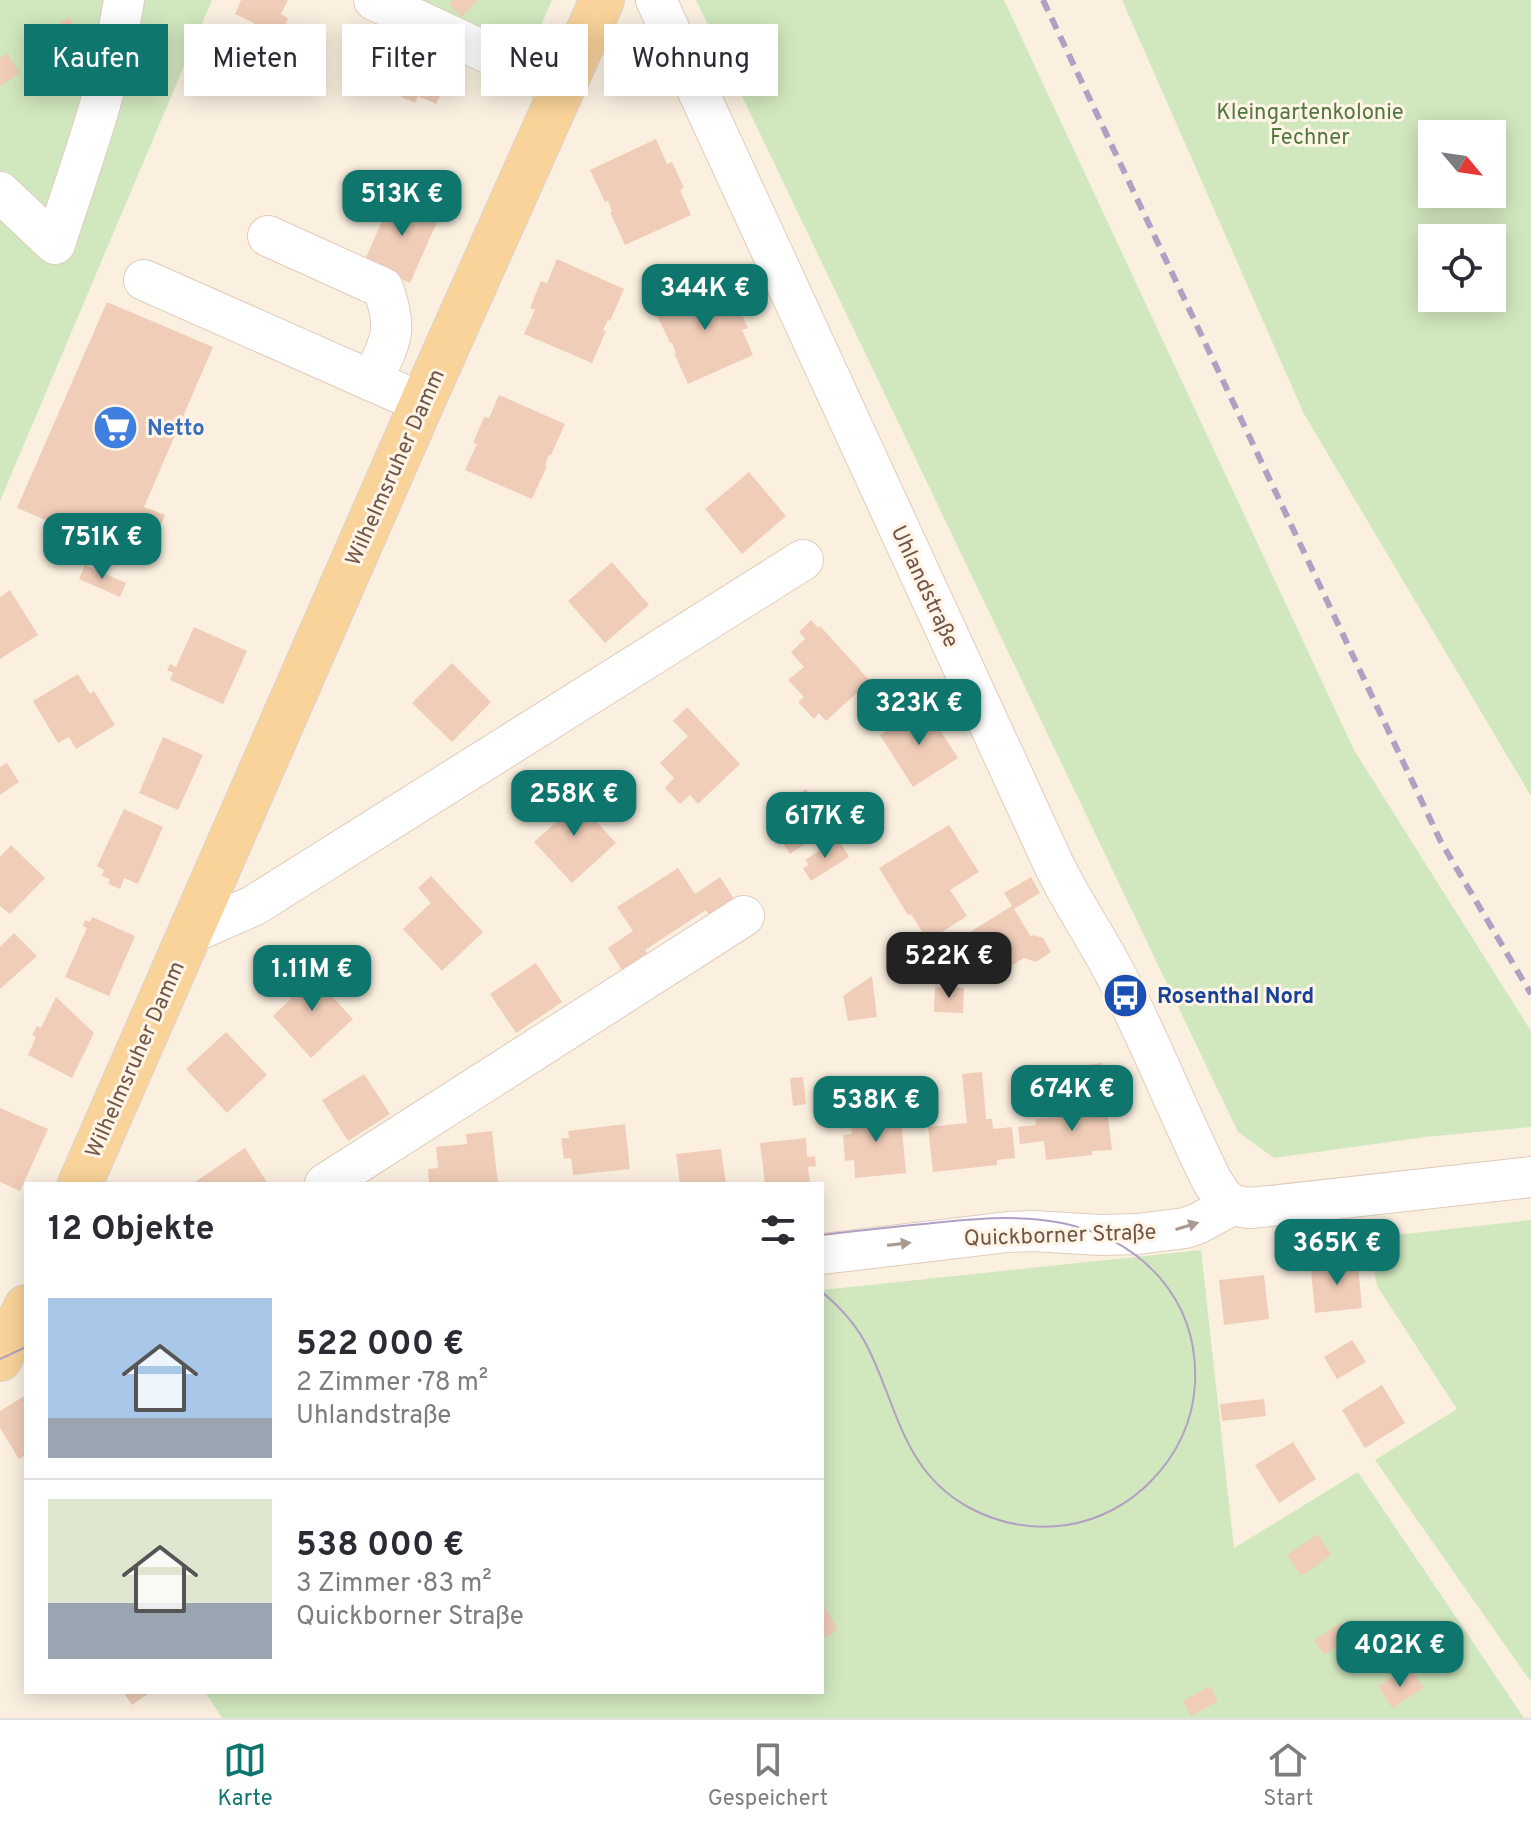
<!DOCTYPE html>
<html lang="de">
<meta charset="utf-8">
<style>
body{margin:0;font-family:Overpass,sans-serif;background:#f7f7f7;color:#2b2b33;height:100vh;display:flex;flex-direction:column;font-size:30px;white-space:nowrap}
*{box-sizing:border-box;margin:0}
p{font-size:26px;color:#7c7c81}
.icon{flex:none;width:44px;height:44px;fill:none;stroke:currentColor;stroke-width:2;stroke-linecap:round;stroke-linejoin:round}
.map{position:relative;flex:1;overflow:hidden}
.sheet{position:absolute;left:24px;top:1182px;width:800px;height:512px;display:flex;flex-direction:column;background:#fff;border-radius:0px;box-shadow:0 4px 20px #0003}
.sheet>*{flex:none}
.guide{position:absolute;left:24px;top:24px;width:800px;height:72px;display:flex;gap:16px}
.needle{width:52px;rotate:119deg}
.buttons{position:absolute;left:1418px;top:120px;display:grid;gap:16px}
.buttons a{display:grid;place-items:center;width:88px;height:88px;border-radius:0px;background:#fff;box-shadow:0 4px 20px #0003;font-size:40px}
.price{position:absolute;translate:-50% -68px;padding:0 18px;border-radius:16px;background:#0f766e;color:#fff;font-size:26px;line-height:52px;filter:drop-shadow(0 2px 4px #0008)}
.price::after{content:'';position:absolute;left:50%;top:48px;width:24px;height:18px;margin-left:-12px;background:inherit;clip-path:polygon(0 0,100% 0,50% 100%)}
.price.active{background:#222;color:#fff}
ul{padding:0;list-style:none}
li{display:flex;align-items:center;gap:24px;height:200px;padding:0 24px}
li+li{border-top:2px solid #e1e1e2}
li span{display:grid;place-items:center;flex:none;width:224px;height:160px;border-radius:0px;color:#555}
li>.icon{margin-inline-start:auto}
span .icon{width:96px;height:96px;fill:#fffc;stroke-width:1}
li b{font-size:34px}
h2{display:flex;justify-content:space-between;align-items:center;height:96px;padding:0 24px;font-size:34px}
.pill{padding:0 28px;border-radius:0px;background:#fff;box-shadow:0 4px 20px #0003;font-size:28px;line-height:72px}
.pill.active{background:#0f766e;color:#fff}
.tabs{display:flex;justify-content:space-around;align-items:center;height:112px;border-top:2px solid #e1e1e2;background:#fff;font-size:22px;color:#7c7c81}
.tabs a{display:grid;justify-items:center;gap:4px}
.tabs .active{color:#0f766e}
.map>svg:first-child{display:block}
.green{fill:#d1e8bf;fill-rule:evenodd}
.building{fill:#f0cdb8}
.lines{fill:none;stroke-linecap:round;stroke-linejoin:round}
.minor-casing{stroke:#dfccbc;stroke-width:42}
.major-casing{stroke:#dad3cf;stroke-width:46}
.minor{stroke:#fff;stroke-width:40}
.major{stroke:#f9d399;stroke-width:44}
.tram{stroke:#b2a0c3;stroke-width:2}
.rail{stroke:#b2a0c3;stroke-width:6;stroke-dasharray:12 8;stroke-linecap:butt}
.oneway{fill:#aa9a91}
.labels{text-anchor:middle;stroke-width:6;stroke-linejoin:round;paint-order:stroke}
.park-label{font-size:22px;fill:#527741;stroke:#fff4e5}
.shop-label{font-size:22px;font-weight:bold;fill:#366cbe;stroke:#fff4e5;text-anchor:start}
.street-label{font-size:22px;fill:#715648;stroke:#fff4e5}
.transit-label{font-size:22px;font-weight:bold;fill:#164399;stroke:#fff4e5;text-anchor:start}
</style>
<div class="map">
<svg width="1531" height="1718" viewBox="0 0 1531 1718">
<rect width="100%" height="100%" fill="#fbf0e0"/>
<g class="green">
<path d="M0 0H212L0 501Z"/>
<path d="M399 0H552L527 58Z"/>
<path d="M696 0H1004L1354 750 1531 1031V1127L1425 1137 1274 1158 1238 1132Z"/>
<path d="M1122 0H1531V796L1304 414ZM1432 134H1492V194H1432ZM1432 238H1492V298H1432Z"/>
<path d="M1531 1220V1682L1375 1460 1457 1409 1377 1286 1369 1238Z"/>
<path d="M1201 1250 1234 1548 1358 1472 1524 1718H222L205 1692H822V1290Z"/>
</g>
<g class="building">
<path d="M241 0H288L281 14 288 18 285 26 276 27 273 32 267 29 264 36 251 30 254 23 235 14Z"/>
<path d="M453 0H478L462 17 449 4Z"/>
<path d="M69 17 78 31 47 51 38 37Z"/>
<path d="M384 19 460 52 452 68 457 75 451 89 443 90 436 104 418 96 415 103 401 97 404 90 393 85 390 92 376 86 379 79 361 71 367 56 363 49 370 36 377 34Z"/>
<path d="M7 53 20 73 0 86V58Z"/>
<path d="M656 139 667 164 672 162 684 188 680 190 691 215 625 245 610 212 612 211 608 201 605 202 590 170Z"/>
<path d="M394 194 440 215 410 283 364 262Z"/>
<path d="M557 259 624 289 610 321 608 320 603 330 606 331 592 363 524 334 535 310 530 308 541 281 547 283Z"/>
<path d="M721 281 731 304 736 302 748 328 742 330 753 355 688 384 674 353H676L672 343H670L655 311Z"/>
<path d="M107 302 213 347 144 507 165 515 157 533 137 524 124 553 17 508Z"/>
<path d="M499 395 565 424 551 455H549L545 465 547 466 532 499 465 470 477 444 473 443 484 417 489 418Z"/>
<path d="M749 472 786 516 742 554 705 509Z"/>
<path d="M612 562 649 605 605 643 568 601Z"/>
<path d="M85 565 126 583 120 597 79 579Z"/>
<path d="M10 590 38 635 0 659V597Z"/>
<path d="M811 620 818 628 820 626 870 681 826 721 819 713 814 719 798 702 804 697 788 680 804 667 791 652 805 639 799 632Z"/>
<path d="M194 627 247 651 223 704 170 680 173 673 167 670 170 664 176 667Z"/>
<path d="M452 663 491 702 452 742 412 703Z"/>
<path d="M78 674 90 694 94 691 115 725 76 749 69 737 58 743 33 701Z"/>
<path d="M687 707 740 764 698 804 690 795 680 804 665 788 674 778 660 763 688 736 673 721Z"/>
<path d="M925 707 958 758 913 787 880 735Z"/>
<path d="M163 737 203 755 178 810 139 793Z"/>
<path d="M7 763 19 782 0 795V767Z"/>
<path d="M565 788 616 843 572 883 534 842 563 816 550 801Z"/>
<path d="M806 789 831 827 790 854 765 815Z"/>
<path d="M124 809 163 827 138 884 124 878 120 889 108 884 110 879 102 876 104 870 97 866Z"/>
<path d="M949 825 979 872 950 890 967 916 928 941 911 914 908 915 879 868Z"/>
<path d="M838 839 849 857 811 881 803 868 809 865 805 860Z"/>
<path d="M11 845 45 878 10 914 0 906V857Z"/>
<path d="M678 868 695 894 720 877 734 899 709 916 706 910 645 950 648 954 622 970 608 948 633 931 617 907Z"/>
<path d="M431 876 483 932 442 971 403 929 431 903 418 888Z"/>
<path d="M1031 877 1040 893 1014 909 1031 937 1032 935 1043 938 1051 952 1036 962 1024 958 991 978 965 935 1012 906 1004 893Z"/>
<path d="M92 917 135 936 109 996 65 977 87 928 83 926 85 920 90 922Z"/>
<path d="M14 933 37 956 0 989V947Z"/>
<path d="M301 963 353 1019 311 1058 273 1016 300 990 287 977Z"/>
<path d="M536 963 562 1002 516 1033 490 994Z"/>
<path d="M872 976 877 1017 848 1021 843 996Z"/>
<path d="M935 987 964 988 963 1013 934 1012Z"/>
<path d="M56 997 94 1033 72 1078 28 1055 36 1037 32 1035 37 1026 41 1028Z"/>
<path d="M226 1032 267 1075 227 1113 186 1069Z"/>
<path d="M1102 1063 1105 1088 1090 1090 1086 1065Z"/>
<path d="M982 1072 986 1119H992L993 1129 1012 1127 1015 1158 997 1160V1165L933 1172 928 1127 967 1123 962 1074Z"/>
<path d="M364 1074 390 1114 348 1141 322 1100Z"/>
<path d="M803 1077 806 1104 793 1106 790 1078Z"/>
<path d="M1106 1100 1112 1150 1092 1151V1155L1046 1160 1044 1141 1020 1144 1018 1127 1036 1125 1035 1119 1086 1114 1085 1102Z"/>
<path d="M0 1108 48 1129 20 1191 0 1182Z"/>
<path d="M900 1108 906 1173 855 1178 854 1160 845 1161 843 1135 852 1134 850 1118 876 1116 875 1110Z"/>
<path d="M625 1124 630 1169 573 1175 571 1158 564 1159 561 1138H569L568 1131Z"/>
<path d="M492 1131 498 1184H429L428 1169 438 1168 436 1147 467 1144 466 1134Z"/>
<path d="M806 1138 807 1157 815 1156 816 1166 808 1167 810 1184H765L760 1143Z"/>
<path d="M245 1148 268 1184H192Z"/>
<path d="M721 1149 726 1184H680L676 1154Z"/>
<path d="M1349 1255 1350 1265H1358L1362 1308 1315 1313 1311 1270 1336 1268 1335 1256Z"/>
<path d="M1264 1275 1269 1319 1224 1325 1219 1280Z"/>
<path d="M1352 1340 1366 1362 1337 1379 1324 1357Z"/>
<path d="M1382 1385 1405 1423 1365 1448 1342 1410Z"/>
<path d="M26 1395V1455L19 1459 0 1428V1411Z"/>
<path d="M1264 1399 1266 1416 1222 1421 1220 1404Z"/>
<path d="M1293 1442 1316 1479 1279 1503 1255 1465Z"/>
<path d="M1318 1534 1331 1555 1301 1576 1287 1555Z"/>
<path d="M822 1602 838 1630 822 1639Z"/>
<path d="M1341 1623 1350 1638 1324 1655 1314 1640Z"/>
<path d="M1413 1672 1424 1688 1392 1708 1378 1686 1394 1676 1398 1681Z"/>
<path d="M1210 1686 1218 1701 1191 1716 1183 1701Z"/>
<path d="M123 1692H151L132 1705Z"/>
</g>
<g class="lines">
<defs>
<g id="minor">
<path d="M374 0 563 88"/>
<path d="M656 0 1054 865C1073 904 1097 938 1117 977 1151 1043 1179 1114 1212 1181L1222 1196 1232 1205"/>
<path d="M0 192 55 244C81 164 111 84 124 0"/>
<path d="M268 236 383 288C399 332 390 341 372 381"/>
<path d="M144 280 422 403"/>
<path d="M189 934 253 906 803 560"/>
<path d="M325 1184 744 916"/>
<path d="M822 1254 1008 1232 1032 1231 1101 1235 1138 1234 1185 1228 1197 1224 1232 1205 1249 1208 1270 1206 1531 1177"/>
</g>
<g id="major">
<path d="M80 1184 422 403 602 0"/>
<path d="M0 1359 26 1307"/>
</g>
</defs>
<use href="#minor" class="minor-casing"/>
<use href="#major" class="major-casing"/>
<use href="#minor" class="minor"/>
<use href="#major" class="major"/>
<g class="tram">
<path d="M822 1235C856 1231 890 1227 924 1224 970 1219 1016 1214 1062 1223 1143 1240 1199 1300 1195 1384 1193 1421 1177 1455 1151 1481 1129 1504 1099 1520 1067 1525 1032 1530 999 1524 968 1507 903 1471 898 1408 868 1348 857 1325 841 1308 822 1292"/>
<path d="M0 1359 26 1347"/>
</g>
<path class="rail" d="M1043 0 1441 842 1531 994"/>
</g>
<defs><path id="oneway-solid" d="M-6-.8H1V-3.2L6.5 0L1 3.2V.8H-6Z" transform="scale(2)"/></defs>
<g class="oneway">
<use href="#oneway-solid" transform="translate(1187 1226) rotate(-17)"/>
<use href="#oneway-solid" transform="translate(899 1244) rotate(-7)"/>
</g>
<defs>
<symbol id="supermarket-disc" viewBox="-11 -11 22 22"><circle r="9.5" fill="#3f7fe0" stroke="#fff4e5"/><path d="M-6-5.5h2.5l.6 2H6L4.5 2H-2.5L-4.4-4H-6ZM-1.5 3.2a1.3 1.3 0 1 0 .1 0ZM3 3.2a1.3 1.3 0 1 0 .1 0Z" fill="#fff"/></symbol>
<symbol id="bus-disc" viewBox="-11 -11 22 22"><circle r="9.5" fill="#1a4fb4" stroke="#fff4e5"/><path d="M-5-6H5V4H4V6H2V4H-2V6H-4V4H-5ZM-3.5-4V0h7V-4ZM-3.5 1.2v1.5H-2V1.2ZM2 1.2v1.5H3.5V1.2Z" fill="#fff"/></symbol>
</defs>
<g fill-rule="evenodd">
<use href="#supermarket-disc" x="90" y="402" width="51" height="51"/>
<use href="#bus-disc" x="1100" y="970" width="51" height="51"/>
</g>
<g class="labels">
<g class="park-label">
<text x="1310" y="119">Kleingartenkolonie<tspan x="1310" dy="25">Fechner</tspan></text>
</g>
<g class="shop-label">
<text x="147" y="435">Netto</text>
</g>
<g class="street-label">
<text transform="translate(394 467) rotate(-66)" y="8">Wilhelmsruher Damm</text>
<text transform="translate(926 586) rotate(65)" y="8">Uhlandstraße</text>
<text transform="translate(134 1059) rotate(-66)" y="8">Wilhelmsruher Damm</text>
<text transform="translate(1060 1234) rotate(-2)" y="8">Quickborner Straße</text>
</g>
<g class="transit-label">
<text x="1157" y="1003">Rosenthal Nord</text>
</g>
</g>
</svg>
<div class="buttons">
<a><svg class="needle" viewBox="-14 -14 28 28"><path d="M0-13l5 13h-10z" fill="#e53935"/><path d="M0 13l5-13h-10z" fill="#7c7c81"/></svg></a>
<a><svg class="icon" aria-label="locate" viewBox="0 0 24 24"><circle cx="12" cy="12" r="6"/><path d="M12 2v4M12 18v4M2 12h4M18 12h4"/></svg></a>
</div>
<b class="price" style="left:402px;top:238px">513K €</b>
<b class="price" style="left:705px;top:332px">344K €</b>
<b class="price" style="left:102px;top:581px">751K €</b>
<b class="price" style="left:919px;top:747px">323K €</b>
<b class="price" style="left:574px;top:838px">258K €</b>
<b class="price" style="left:825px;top:860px">617K €</b>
<b class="price active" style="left:949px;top:1000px">522K €</b>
<b class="price" style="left:312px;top:1013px">1.11M €</b>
<b class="price" style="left:1072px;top:1133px">674K €</b>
<b class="price" style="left:876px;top:1144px">538K €</b>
<b class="price" style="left:1337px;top:1287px">365K €</b>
<b class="price" style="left:1400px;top:1689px">402K €</b>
<div class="guide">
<a class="pill active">Kaufen</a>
<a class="pill">Mieten</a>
<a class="pill">Filter</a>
<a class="pill">Neu</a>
<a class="pill">Wohnung</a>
</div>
<section class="sheet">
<h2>12 Objekte<svg class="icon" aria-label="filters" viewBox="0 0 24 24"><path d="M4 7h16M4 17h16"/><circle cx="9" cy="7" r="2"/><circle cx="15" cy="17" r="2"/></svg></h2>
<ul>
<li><span style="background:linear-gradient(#a9c7e8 75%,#9aa5b1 0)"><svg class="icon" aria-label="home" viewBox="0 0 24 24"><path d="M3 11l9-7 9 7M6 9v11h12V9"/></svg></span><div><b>522 000 €</b><p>2 Zimmer · 78 m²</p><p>Uhlandstraße</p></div></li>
<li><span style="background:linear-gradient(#dfe7d0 65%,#9aa5b1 0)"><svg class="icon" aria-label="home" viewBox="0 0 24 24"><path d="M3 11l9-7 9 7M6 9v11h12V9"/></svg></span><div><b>538 000 €</b><p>3 Zimmer · 83 m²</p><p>Quickborner Straße</p></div></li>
</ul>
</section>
</div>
<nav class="tabs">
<a class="active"><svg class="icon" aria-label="map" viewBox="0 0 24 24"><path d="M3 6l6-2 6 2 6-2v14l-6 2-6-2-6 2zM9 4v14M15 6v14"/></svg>Karte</a>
<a><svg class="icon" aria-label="saved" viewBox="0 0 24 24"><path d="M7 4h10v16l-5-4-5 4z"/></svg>Gespeichert</a>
<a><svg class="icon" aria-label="home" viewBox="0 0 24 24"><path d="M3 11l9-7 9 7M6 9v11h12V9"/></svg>Start</a>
</nav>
